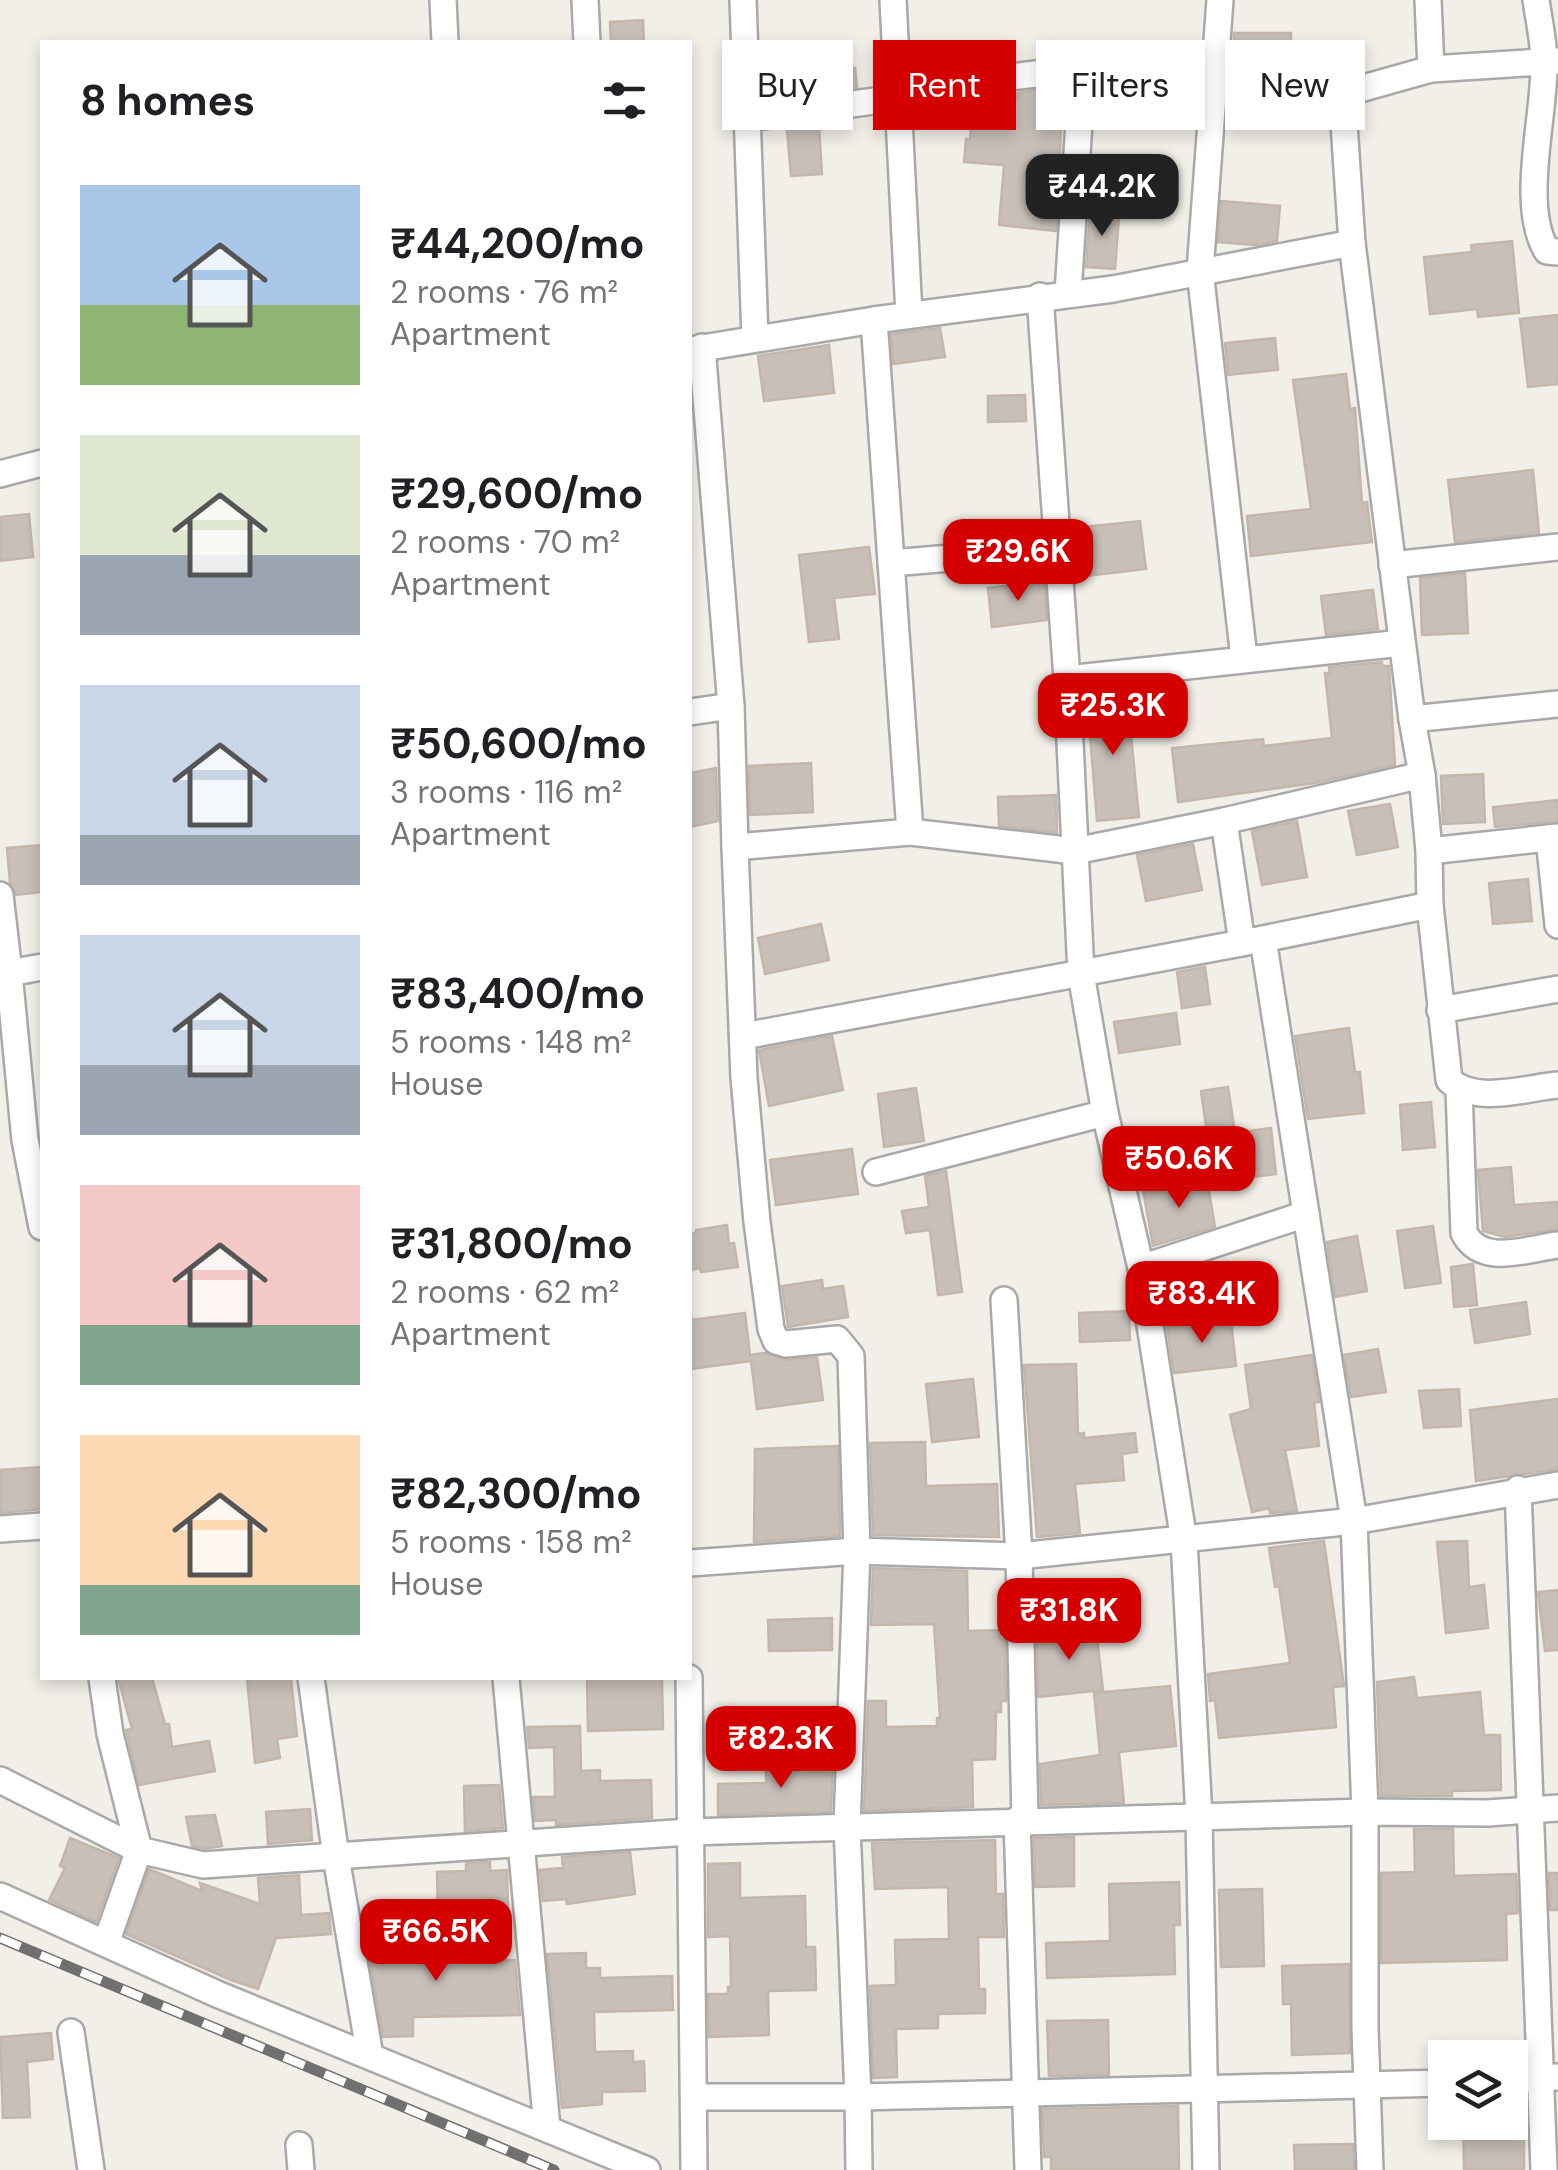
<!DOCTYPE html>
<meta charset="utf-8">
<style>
body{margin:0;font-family:"DM Sans",sans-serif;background:#f2f2f2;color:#202124;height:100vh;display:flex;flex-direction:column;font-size:38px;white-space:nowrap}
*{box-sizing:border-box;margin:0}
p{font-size:32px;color:#757577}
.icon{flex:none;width:55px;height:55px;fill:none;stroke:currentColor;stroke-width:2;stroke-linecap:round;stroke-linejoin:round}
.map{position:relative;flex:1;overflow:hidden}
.details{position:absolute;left:40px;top:40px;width:652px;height:1640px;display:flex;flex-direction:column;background:#fff;border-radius:0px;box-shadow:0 5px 15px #0003}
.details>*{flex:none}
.top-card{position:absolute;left:722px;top:40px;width:685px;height:90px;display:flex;gap:20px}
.controls{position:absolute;left:1428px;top:2040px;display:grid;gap:20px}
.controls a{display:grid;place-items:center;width:100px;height:100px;border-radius:0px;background:#fff;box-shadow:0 5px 15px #0003;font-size:50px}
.price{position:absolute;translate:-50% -85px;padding:0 22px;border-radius:20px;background:#d40000;color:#fff;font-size:32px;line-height:65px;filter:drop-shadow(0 2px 5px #0008)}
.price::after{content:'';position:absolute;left:50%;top:60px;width:30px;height:22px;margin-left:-15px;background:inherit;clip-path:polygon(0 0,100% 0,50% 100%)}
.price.active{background:#222;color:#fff}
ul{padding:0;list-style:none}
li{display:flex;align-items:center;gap:30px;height:250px;padding:0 40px}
li span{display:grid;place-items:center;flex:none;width:280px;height:200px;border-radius:0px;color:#555}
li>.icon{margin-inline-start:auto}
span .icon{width:120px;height:120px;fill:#fffc;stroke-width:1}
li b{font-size:42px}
h2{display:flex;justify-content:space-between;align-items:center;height:120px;padding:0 40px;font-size:42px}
.pill{padding:0 35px;border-radius:0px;background:#fff;box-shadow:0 5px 15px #0003;font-size:35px;line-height:90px}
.pill.active{background:#d40000;color:#fff}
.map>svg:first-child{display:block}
.building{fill:#c7bfb8;stroke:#c4b6ab;stroke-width:2.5}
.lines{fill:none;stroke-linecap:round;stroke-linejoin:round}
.minor-casing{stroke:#a9a9a9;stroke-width:30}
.minor{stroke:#fff;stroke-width:25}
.rail-casing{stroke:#707070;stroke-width:11}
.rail{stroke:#fff;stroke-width:8;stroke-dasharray:22;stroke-linecap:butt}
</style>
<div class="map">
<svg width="1558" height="2170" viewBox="0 0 1558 2170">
<rect width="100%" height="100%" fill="#f2efe9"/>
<g class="building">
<path d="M643 20 644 42H611L610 22Z"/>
<path d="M1234 33H1291V74L1234 70Z"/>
<path d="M808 46 809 71 855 68 857 87 763 100 762 66 785 65 784 48Z"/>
<path d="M1044 89 1063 91 1056 231 999 225 1004 165 964 162 966 139H970L973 98 1017 99V93Z"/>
<path d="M819 125 822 174 791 176 787 129Z"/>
<path d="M1091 196H1098L1096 215 1119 217 1115 269 1086 267Z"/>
<path d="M1221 201 1280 206 1277 241 1255 245 1218 242Z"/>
<path d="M1512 241 1519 313 1478 317 1477 309 1430 314 1424 257 1472 252 1471 245Z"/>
<path d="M1558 315V384L1528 387 1520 319Z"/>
<path d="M940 328 945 357 893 364 891 334Z"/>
<path d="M1275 338 1278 370 1228 375 1225 343Z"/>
<path d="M829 345 834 393 764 401 758 356Z"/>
<path d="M1346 374 1350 409 1355 408 1362 503 1367 502 1372 542 1251 556 1247 516 1311 509 1293 380Z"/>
<path d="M1025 395 1026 421 988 422V396Z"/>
<path d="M1533 470 1539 533 1455 542 1448 480Z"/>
<path d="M29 514 33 557 0 561V517Z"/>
<path d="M1140 521 1146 569 1076 577 1073 528Z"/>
<path d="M869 547 875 594 834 598 839 639 809 642 799 555Z"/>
<path d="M1465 573 1468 633 1422 635 1420 578Z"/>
<path d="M1044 581 1047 620 992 627 988 588Z"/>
<path d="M1373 590 1378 629 1326 635 1321 596Z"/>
<path d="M1382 662V666H1389L1395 765 1315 783 1178 802 1172 748 1263 739 1264 746 1332 738 1325 673H1330L1329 667Z"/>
<path d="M1127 694 1139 817 1097 821 1087 698Z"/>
<path d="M811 763 813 812 750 815 749 766Z"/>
<path d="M716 768 718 821 690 827V773Z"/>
<path d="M1483 774 1485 822 1443 824 1441 776Z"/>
<path d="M1056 795 1057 833 999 826 998 797Z"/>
<path d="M1558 800V821L1495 827 1493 807Z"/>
<path d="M1390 804 1398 847 1357 855 1348 811Z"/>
<path d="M1297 821 1307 877 1262 885 1252 831Z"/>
<path d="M1193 844 1202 890 1146 901 1137 855Z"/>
<path d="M42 845V892L16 895 10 883 7 848Z"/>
<path d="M1528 879 1532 921 1493 924 1489 883Z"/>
<path d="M821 924 829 960 765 974 758 938Z"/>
<path d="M1205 967 1210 1004 1182 1008 1177 972Z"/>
<path d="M1176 1013 1180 1044 1119 1053 1114 1022Z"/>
<path d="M1349 1028 1355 1072H1360L1364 1113 1308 1119 1295 1036Z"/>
<path d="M832 1036 843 1090 769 1106 759 1050Z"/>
<path d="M1228 1087 1235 1133 1271 1128 1276 1174 1214 1182 1201 1091Z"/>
<path d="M916 1088 924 1141 884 1147 878 1094Z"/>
<path d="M1431 1102 1435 1147 1403 1150 1400 1105Z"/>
<path d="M852 1149 858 1194 776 1205 770 1160Z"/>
<path d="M1511 1167 1514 1205 1558 1202V1229L1505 1237 1483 1231 1478 1170Z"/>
<path d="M946 1171 962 1292 938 1295 930 1230 906 1233 902 1211 929 1207 925 1176Z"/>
<path d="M1207 1180 1215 1227 1153 1246 1143 1190Z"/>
<path d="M727 1225 729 1244 734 1243 738 1267 701 1272 700 1268 690 1270V1234L696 1233V1230Z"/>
<path d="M1433 1226 1441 1283 1405 1288 1397 1231Z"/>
<path d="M1357 1236 1367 1291 1335 1297 1327 1242Z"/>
<path d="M1473 1264 1477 1305 1454 1307 1451 1267Z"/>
<path d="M822 1280 823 1289 843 1286 848 1317 788 1327 782 1286Z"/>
<path d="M1526 1302 1530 1334 1475 1343 1470 1310Z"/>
<path d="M1129 1311 1130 1340 1080 1342 1079 1313Z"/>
<path d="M745 1313 750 1355 765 1353 787 1360 817 1357 823 1400 757 1409 751 1361 690 1369V1320Z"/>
<path d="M1231 1320 1236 1366 1174 1373 1167 1327Z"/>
<path d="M1378 1349 1386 1392 1351 1397 1344 1355Z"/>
<path d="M1312 1355 1319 1402 1314 1403 1319 1446 1285 1450 1297 1511 1270 1513 1269 1508 1252 1512 1230 1415 1251 1409 1245 1365Z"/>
<path d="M1076 1364 1078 1434 1084 1433V1438L1135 1433 1137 1452 1122 1454 1124 1480 1075 1484 1080 1533 1037 1537 1024 1365Z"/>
<path d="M973 1379 979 1437 932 1442 926 1384Z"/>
<path d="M1459 1389 1461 1426 1424 1428 1419 1391Z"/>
<path d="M1558 1399V1469L1476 1481 1470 1410Z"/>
<path d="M925 1442 926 1486 997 1484 999 1537 873 1535 870 1443Z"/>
<path d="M838 1446 840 1536 754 1542 755 1449Z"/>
<path d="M41 1467 42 1509 0 1513V1470Z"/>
<path d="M1324 1541 1344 1686 1333 1687 1336 1727 1219 1738 1215 1700 1210 1701 1208 1674 1290 1663 1279 1586 1275 1587 1269 1548Z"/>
<path d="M1467 1541 1469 1587 1484 1585 1488 1628 1446 1633 1437 1542Z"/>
<path d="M873 1568 967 1571 968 1631 1000 1630V1639H1005L1006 1701H1001V1712H996L995 1759 972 1760 973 1807 864 1811 868 1701H886V1727L937 1726V1718H940L934 1624 871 1625Z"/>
<path d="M1558 1590V1650L1545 1651 1538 1592Z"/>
<path d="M832 1618V1650L769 1651 768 1620Z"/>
<path d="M1096 1629 1103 1690 1038 1697 1037 1635Z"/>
<path d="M1414 1677 1417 1698 1480 1692 1484 1735H1500L1501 1790 1452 1791V1796H1381L1377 1682Z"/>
<path d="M118 1678H152L165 1724H169L172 1747 209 1741 215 1771 139 1785 126 1730 132 1729Z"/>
<path d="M247 1678H291L297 1736 277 1739 280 1758 255 1763Z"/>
<path d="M587 1678H662L663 1729 588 1731Z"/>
<path d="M1170 1686 1176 1746 1119 1752 1124 1803 1041 1805 1040 1764 1100 1755 1094 1693Z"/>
<path d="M580 1726 581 1771 600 1770V1781L651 1780 652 1818 556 1825V1820L535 1821 533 1797H555L554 1747 529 1748 527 1727Z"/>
<path d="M833 1762 831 1812 718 1815V1784L766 1783V1763Z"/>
<path d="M499 1785 503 1828 465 1831 464 1786Z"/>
<path d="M310 1809 312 1840 268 1844 266 1812Z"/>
<path d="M215 1815 222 1846 204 1849 192 1846 186 1817Z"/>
<path d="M1414 1829H1453L1454 1876 1516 1874 1518 1913 1506 1914 1507 1960 1381 1963V1873L1415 1872Z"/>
<path d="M1074 1837V1886L1035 1887 1034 1838Z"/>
<path d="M70 1838 119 1858 96 1922 49 1900 65 1868 60 1866Z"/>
<path d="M995 1840 996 1894H1003L1004 1937H978L979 1989H985V2013L938 2014V2028L896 2029 897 2077 873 2078 870 1986 896 1985 895 1940 949 1939 948 1887 875 1889 872 1843Z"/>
<path d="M630 1852 635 1894 567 1904 566 1899 543 1901 540 1870 563 1868 562 1857Z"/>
<path d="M490 1862V1871L507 1870 508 1912 438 1914 437 1872 466 1871V1863Z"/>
<path d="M740 1863V1898L805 1896 806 1947H815L816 1990 768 1991 769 2035 709 2037 708 1994H728V1987H731L730 1936 708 1937V1864Z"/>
<path d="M149 1869 202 1891 200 1883 260 1904 258 1878 299 1875 301 1915 329 1913 331 1934 276 1938 258 1989 231 1980 126 1934Z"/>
<path d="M1549 1873H1558V1910H1550Z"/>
<path d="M1179 1882 1180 1925H1174L1175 1974 1047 1978 1046 1943 1110 1941 1109 1884Z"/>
<path d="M1262 1889 1264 1966 1221 1967 1219 1890Z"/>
<path d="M432 1934 433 1962 515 1960 520 2015 413 2017V2036L383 2037 367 1941H382V1935Z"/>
<path d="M586 1953V1968H600V1978L672 1976 673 2010 594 2012 595 2052 633 2051V2062L644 2061 645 2091 602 2092V2104L562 2108 547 1954Z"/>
<path d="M1349 1964 1350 2053 1292 2055 1291 2004H1283L1282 1966Z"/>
<path d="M1108 2020 1109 2075 1049 2076 1047 2021Z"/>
<path d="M51 2033 53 2059 27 2062 30 2117 3 2118 0 2037Z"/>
<path d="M1178 2106 1179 2170H1051V2157H1044L1042 2109Z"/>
<path d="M1463 2122H1515V2136H1524V2170H1464Z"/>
<path d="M1353 2144 1354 2170H1295L1294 2145Z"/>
</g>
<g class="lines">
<defs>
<g id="minor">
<path d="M443 0 445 42"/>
<path d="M585 0 587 42"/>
<path d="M743 0 755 338"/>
<path d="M893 0 909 315"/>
<path d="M1220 0 1200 271 1244 658"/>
<path d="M1428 0 1431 69"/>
<path d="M1536 0C1539 21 1544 42 1544 63 1545 116 1519 206 1547 251L1558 252"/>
<path d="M747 118 897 98 970 82 1044 73 1342 94"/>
<path d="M1352 243 1412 719"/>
<path d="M1068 293 1082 76"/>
<path d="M1040 296 1067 679 1081 974 1105 1113 1141 1268"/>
<path d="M874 320 910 832"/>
<path d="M702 347 731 706"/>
<path d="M690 350 874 320 1113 289 1352 243 1342 94 1431 69 1558 61"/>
<path d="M0 474 42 463"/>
<path d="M891 563 1058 549"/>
<path d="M1392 565 1558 547"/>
<path d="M1067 679 1402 643"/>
<path d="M1558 704 1412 719 1422 775 1429 851 1558 837"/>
<path d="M690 712 731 706 735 847"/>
<path d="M1422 775 1224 821 1075 851 910 832 735 847 744 1078 757 1222 771 1329 776 1341 786 1344 837 1339 851 1356 857 1551 847 1826 858 2097 1445 2083"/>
<path d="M1224 821 1242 943"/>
<path d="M1549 838 1558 925"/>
<path d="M0 895 9 973 0 979"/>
<path d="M1430 905 1449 1080C1475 1105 1525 1088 1558 1085"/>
<path d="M42 967 9 973 25 1140 42 1227"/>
<path d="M1440 1010 1558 989"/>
<path d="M744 1036 1263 939"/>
<path d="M1459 1089 1464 1233C1482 1267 1526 1249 1558 1245"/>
<path d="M876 1172 1105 1113"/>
<path d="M1004 1300 1019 1556 1025 1820"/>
<path d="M1518 1489 1544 2170"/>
<path d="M0 1529 42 1526"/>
<path d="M690 1563 857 1551 1019 1556 1354 1521 1558 1485"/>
<path d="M311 1678 336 1857 370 2056"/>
<path d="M506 1678 547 2128"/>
<path d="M689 1678 694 2170"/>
<path d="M0 1780 139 1850 110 1734 102 1678"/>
<path d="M1017 1820 1028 2170"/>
<path d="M0 1896 217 1994 647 2170"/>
<path d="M106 1943 139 1850 203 1865 689 1832 1365 1812 1488 1813 1558 1808"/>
<path d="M71 2032 91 2170"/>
<path d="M1510 2080 1558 2077"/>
<path d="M696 2097H858L859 2170"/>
<path d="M299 2145 301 2170"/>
<path d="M1206 2170 1199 1817 1184 1541 1141 1268 1306 1214"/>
<path d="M1370 2170 1365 2028V1812L1354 1521 1263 939 1430 905 1429 851"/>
</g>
</defs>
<use href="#minor" class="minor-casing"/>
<use href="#minor" class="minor"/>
<defs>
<path id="rail" d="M0 1938 554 2170"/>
</defs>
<use href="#rail" class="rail-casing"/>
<use href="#rail" class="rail"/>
</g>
</svg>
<div class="controls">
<a><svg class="icon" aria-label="layers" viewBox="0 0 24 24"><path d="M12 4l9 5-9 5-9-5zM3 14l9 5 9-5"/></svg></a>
</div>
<b class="price active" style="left:1102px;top:239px">₹44.2K</b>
<b class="price" style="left:1018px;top:604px">₹29.6K</b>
<b class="price" style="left:1113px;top:758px">₹25.3K</b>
<b class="price" style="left:1179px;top:1211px">₹50.6K</b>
<b class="price" style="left:1202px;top:1346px">₹83.4K</b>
<b class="price" style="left:1069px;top:1663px">₹31.8K</b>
<b class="price" style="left:781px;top:1791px">₹82.3K</b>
<b class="price" style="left:436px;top:1984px">₹66.5K</b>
<div class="top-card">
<a class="pill">Buy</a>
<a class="pill active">Rent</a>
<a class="pill">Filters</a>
<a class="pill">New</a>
</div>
<section class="details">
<h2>8 homes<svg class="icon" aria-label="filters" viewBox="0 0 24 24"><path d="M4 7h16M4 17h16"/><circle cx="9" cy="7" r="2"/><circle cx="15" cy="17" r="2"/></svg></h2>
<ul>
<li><span style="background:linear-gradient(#a9c7e8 60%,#8fb573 0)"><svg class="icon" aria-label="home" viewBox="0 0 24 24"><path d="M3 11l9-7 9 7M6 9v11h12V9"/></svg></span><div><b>₹44,200/mo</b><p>2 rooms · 76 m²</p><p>Apartment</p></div></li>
<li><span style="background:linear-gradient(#dfe7d0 60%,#9aa5b1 0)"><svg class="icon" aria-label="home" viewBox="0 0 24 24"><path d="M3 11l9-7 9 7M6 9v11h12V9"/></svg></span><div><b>₹29,600/mo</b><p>2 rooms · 70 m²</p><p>Apartment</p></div></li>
<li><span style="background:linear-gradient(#c9d6e8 75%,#9aa5b1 0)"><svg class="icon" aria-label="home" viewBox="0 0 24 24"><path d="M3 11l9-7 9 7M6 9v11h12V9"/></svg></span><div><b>₹50,600/mo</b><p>3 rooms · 116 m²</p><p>Apartment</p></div></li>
<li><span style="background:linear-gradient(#c9d6e8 65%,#9aa5b1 0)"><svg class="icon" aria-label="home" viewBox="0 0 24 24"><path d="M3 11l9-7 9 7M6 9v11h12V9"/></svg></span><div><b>₹83,400/mo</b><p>5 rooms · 148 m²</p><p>House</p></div></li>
<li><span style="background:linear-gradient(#f6c9c9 70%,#7fa58c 0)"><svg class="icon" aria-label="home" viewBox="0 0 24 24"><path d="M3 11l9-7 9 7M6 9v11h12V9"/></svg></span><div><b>₹31,800/mo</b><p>2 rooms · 62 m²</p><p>Apartment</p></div></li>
<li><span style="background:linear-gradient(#ffd9b3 75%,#7fa58c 0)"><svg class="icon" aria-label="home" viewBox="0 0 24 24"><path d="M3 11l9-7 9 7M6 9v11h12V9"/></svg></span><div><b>₹82,300/mo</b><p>5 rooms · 158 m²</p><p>House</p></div></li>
</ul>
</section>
</div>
